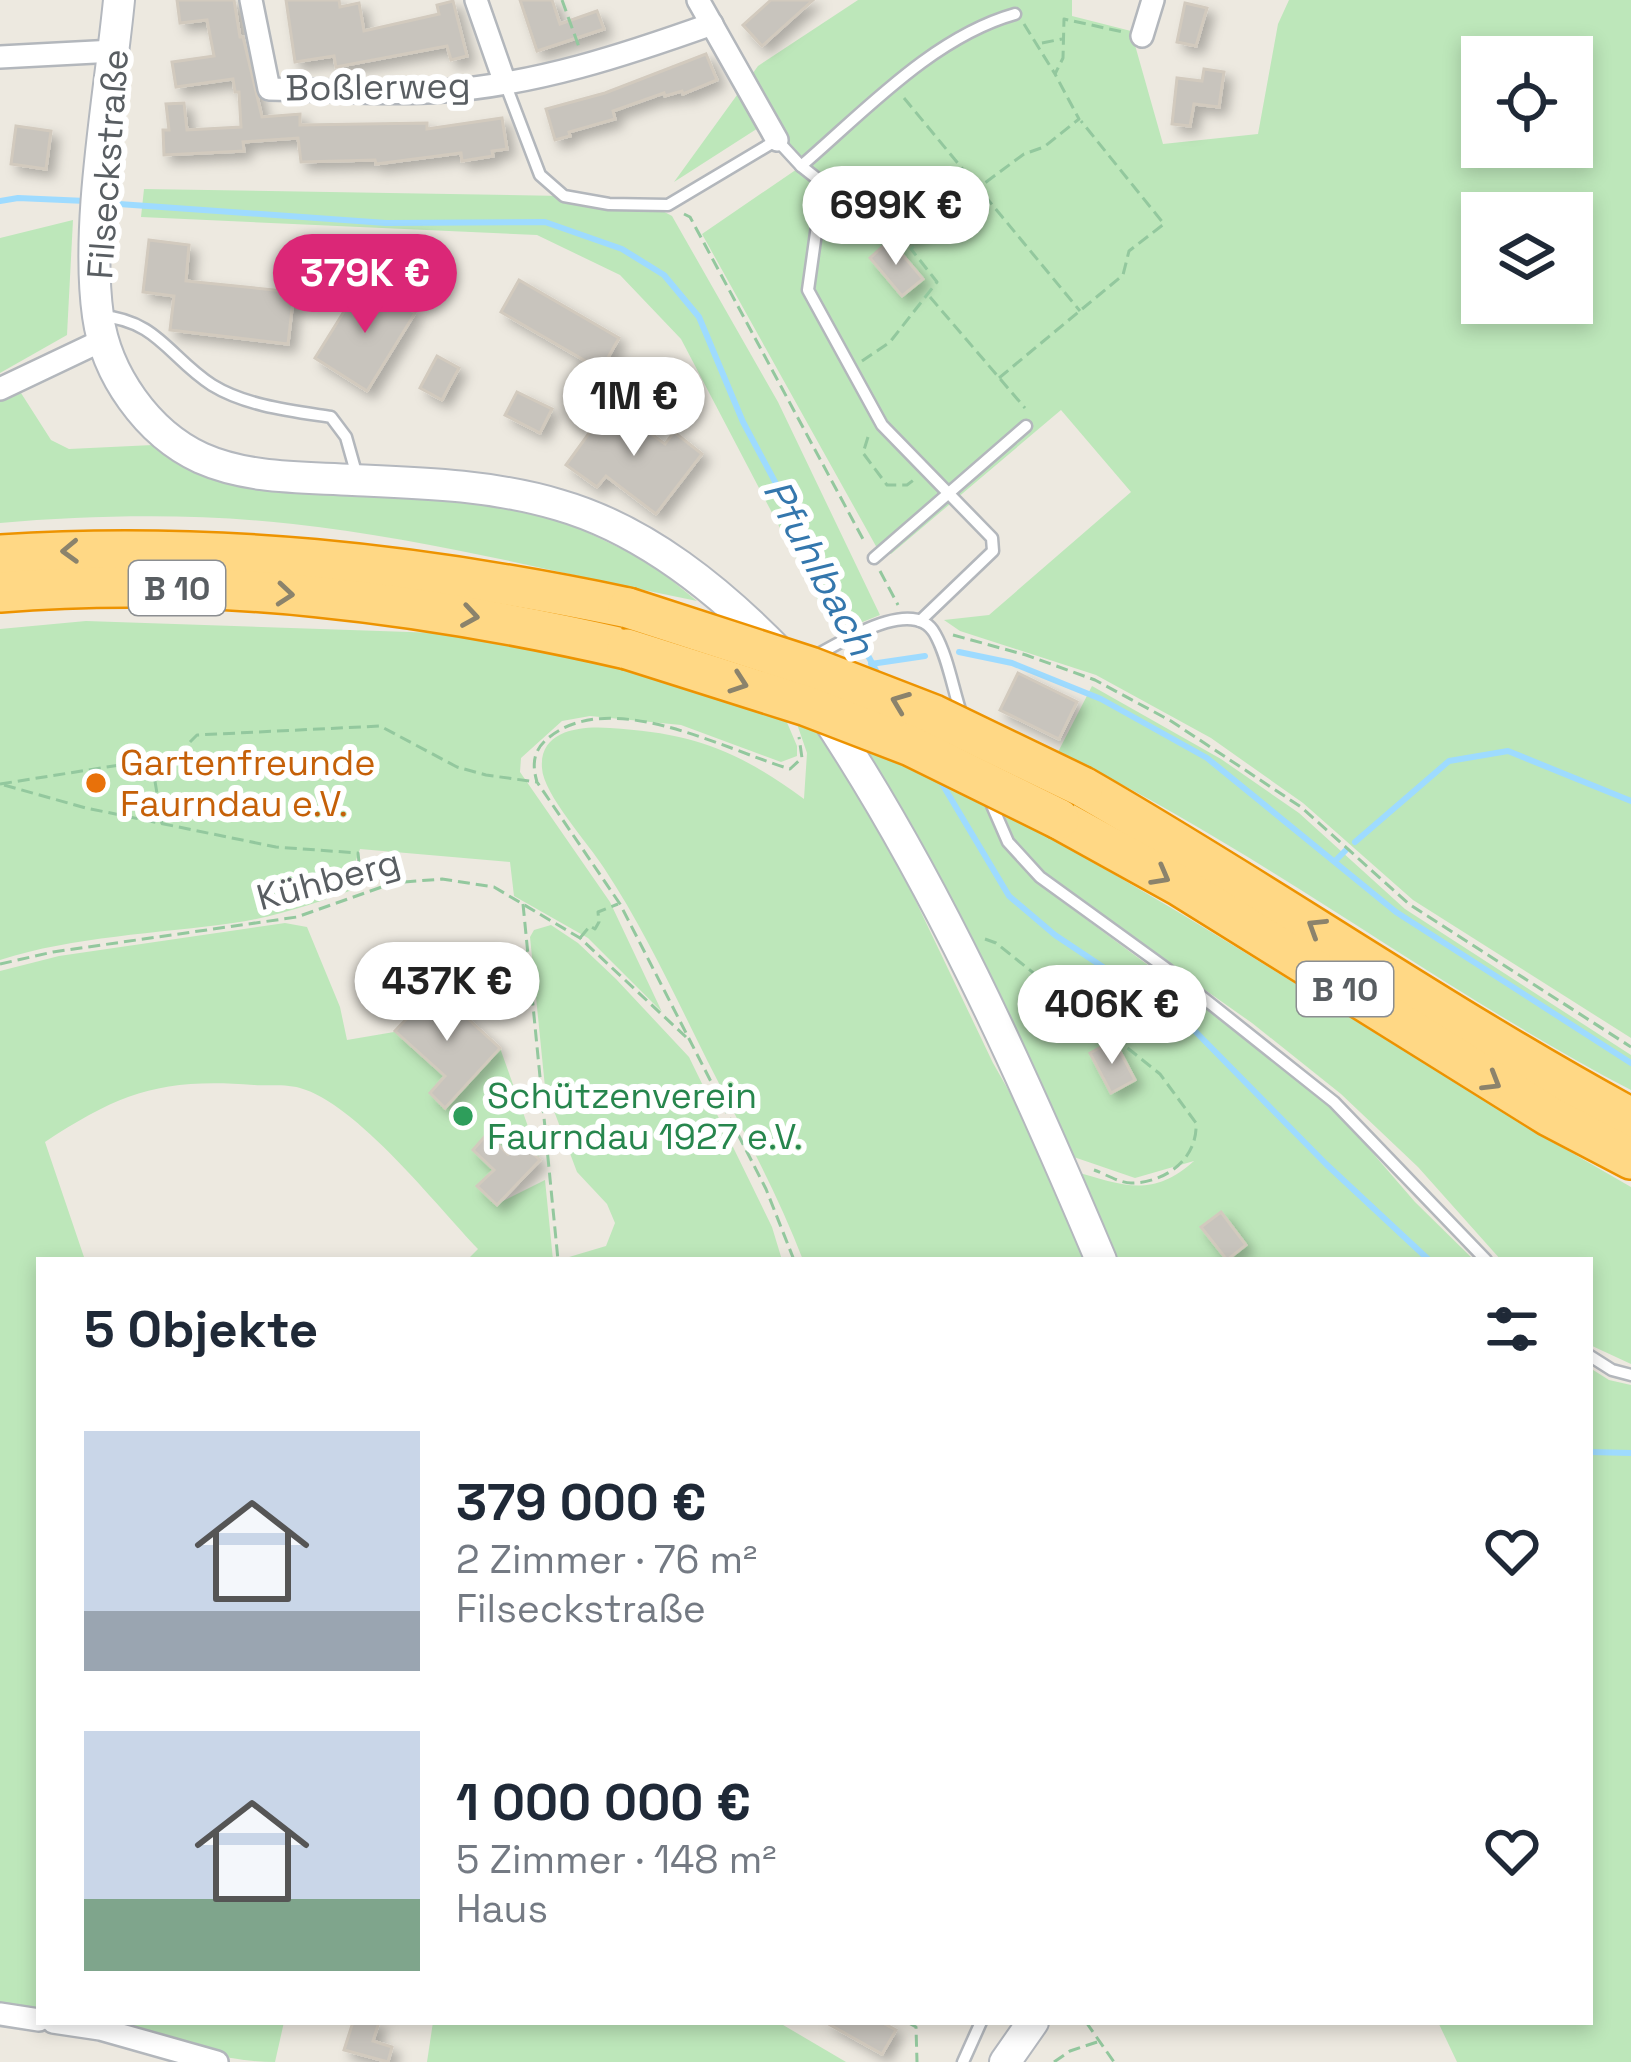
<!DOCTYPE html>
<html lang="de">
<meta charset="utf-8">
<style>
body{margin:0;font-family:"Space Grotesk",sans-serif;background:#f6f6f7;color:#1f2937;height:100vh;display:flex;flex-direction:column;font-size:45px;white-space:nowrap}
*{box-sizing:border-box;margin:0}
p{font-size:39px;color:#747a83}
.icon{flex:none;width:66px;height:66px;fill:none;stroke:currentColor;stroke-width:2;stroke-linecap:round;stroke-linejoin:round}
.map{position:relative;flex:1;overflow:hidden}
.sheet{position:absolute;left:36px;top:1257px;width:1557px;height:768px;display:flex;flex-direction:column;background:#fff;border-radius:0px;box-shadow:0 6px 18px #0003}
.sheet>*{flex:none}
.controls{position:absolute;left:1461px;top:36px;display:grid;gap:24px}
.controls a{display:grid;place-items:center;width:132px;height:132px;border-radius:0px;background:#fff;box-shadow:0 6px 18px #0003;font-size:60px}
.price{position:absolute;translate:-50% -102px;padding:0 27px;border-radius:42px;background:#fff;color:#222;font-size:39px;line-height:78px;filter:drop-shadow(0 3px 6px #0008)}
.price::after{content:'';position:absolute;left:50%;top:72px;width:36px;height:27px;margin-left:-18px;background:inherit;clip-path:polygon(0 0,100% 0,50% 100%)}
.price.selected{background:#db2777;color:#fff}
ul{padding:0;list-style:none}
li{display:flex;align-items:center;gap:36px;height:300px;padding:0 48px}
li span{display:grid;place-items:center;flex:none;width:336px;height:240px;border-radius:0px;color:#555}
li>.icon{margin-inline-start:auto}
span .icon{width:144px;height:144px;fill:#fffc;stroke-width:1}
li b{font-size:51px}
h2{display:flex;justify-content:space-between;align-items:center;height:144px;padding:0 48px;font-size:51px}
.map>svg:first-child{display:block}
.green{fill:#bde7ba;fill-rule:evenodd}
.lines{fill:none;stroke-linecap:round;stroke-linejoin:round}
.stream{stroke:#9edbff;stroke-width:6}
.building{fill:#c8c4bd;stroke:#d2cabe;stroke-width:3;filter:url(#shadow)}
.lane-casing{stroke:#b3b7bc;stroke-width:15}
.street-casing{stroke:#b3b7bc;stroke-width:26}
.secondary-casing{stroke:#b4b8be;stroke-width:34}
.highway-casing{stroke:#ed9300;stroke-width:44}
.path{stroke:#93c89e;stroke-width:3;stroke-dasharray:12 6;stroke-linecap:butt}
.lane{stroke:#fff;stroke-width:10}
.street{stroke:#fff;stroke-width:21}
.secondary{stroke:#fff;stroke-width:30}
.highway{stroke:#ffd885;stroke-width:39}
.highway-bridge-casing{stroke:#ed9300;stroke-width:44;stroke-linecap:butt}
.highway-bridge{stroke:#ffd885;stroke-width:39}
.oneway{stroke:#8b836c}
.food-dot{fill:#e8710a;stroke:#fff;stroke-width:4.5}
.leisure-dot{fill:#2e9e5b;stroke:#fff;stroke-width:4.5}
.labels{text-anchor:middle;stroke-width:12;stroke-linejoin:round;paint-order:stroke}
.shield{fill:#fff;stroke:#8b8e91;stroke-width:3}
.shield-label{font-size:33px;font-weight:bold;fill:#595e62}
.street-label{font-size:36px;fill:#595e62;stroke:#fff}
.food-label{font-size:36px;fill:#c56008;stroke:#fff;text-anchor:start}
.leisure-label{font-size:36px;fill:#27864d;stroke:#fff;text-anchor:start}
.water-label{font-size:39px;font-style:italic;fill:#3477ad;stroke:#fff}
</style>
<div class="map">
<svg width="1631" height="2062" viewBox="0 0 1631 2062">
<defs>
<filter id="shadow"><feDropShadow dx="7" dy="7" stdDeviation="6" flood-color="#0004"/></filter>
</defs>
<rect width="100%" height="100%" fill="#ede9e0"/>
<g class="green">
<path d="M858 0H1072V16L1131 31 1163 144 1258 134 1278 24 1289 0H1631V1038L1413 900 1303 803 1211 738 1096 675 960 631 944 620 989 615 1131 492 1061 410 891 554 877 548 702 234 800 167 766 123 674 182 758 66ZM1482 57H1572V147H1482ZM1482 213H1572V303H1482Z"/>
<path d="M144 189 564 196 646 202 672 216 778 402 880 615 835 633 681 339 620 275 537 235 141 217Z"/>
<path d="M73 220 67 335 0 373V238Z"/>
<path d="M21 393 51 440 69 449 153 445 174 459 472 497 545 512 649 562 697 601C563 574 428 539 293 524 197 513 95 515 0 523V401Z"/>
<path d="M86 621 439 633 565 654 719 695 786 720 797 746V756L781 762 681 725 590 716 562 721 521 758 520 772 610 902 662 1012 588 938 514 896 510 862 360 849 356 860 360 887C319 902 277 917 233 923 156 934 75 936 0 960V629Z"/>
<path d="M1092 686 1221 759 1299 813 1405 909 1631 1055V1090C1434 987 1258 848 1058 752Z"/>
<path d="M797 724 828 735 888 843 993 1063 1047 1158 1090 1260H803C777 1192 741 1127 708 1062 675 996 645 930 604 868 589 844 543 794 542 768 539 729 583 726 610 728 693 733 737 750 804 799L807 753Z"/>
<path d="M858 746 986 801 1003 842 1037 883 1244 1036 1332 1106 1415 1202 1474 1260H1108L1073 1171C1122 1185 1152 1199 1194 1161L1135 1178 1065 1154Z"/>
<path d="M1003 812C1218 928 1419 1066 1631 1187V1364L1590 1345V1260H1501L1418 1167 1341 1094 1252 1023 1042 875 1015 841Z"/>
<path d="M285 923 307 927 340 1007 347 1040 394 1032 435 989 500 1048 540 1160 501 1202 545 1180 553 1260H467L478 1249C437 1206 356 1103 300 1088 286 1084 268 1086 254 1085 162 1078 121 1092 45 1142L85 1260H39V2011L0 2006V971L59 956Z"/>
<path d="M551 925 578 943 616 979 689 1057 772 1227 782 1260H559L606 1246 615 1223 607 1204 577 1172 545 1087 530 937 534 930Z"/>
<path d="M1590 1368 1609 1380 1631 1385V2062H1457L1438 2022H1590Z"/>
<path d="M127 2022H284L275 2062C228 2062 168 2045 127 2022Z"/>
<path d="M433 2022H778L846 2062H427Z"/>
</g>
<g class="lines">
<g class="stream">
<path d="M0 201 18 198 86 201"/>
<path d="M105 203 386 223 545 222 622 249 664 275 699 317 743 422 880 678"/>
<path d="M959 652 1012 663 1101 699 1207 758 1396 912 1631 1063"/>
<path d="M871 664 925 656"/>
<path d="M938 777 1009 896 1055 935 1187 1023 1326 1164 1429 1260"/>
<path d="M1355 842 1449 761 1508 751 1631 801"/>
<path d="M1336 860 1345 851"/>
<path d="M1590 1452 1631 1453"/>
</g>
</g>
<g class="building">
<path d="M177 0H234L240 37H243L262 117 300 114V125L427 123V129L502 118 507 149 492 151 493 156 462 161 461 153 376 164 375 160 301 162 298 138 243 142 244 151 164 155 163 130H169L166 104 184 103 187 130 241 127 239 92H235L233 79 176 87 172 62 214 56 207 20 180 23Z"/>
<path d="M286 0H339L340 7 359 3 364 31 439 14 437 5 453 1 467 56 451 60 447 46 336 67 334 56 295 62Z"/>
<path d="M520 0H552L560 24 597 11 604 29 537 51Z"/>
<path d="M771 0H813L762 46 743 25Z"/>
<path d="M1185 3 1207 8 1196 46 1177 42Z"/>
<path d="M706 54 717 80 683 94 682 91 665 96 664 93 613 111 615 119 569 132 570 136 555 140 546 109 605 93Z"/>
<path d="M1204 69 1224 72 1219 107 1194 104 1190 126 1172 124 1177 78 1202 81Z"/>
<path d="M16 126 51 131 46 169 11 164Z"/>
<path d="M898 195 924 230 907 243 881 208Z"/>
<path d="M149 240 189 245 186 281 294 292 288 344 170 330 174 296 143 292Z"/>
<path d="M890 240 923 279 902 296 870 258Z"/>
<path d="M519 280 619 338 601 370 501 312Z"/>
<path d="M363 281 415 313 367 391 315 358Z"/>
<path d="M437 356 459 368 442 400 420 388Z"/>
<path d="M517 392 552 409 540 433 505 415Z"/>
<path d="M610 404 665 444 674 432 702 454 656 514 606 476 597 487 566 465Z"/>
<path d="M1018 673 1077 702 1059 739 1000 710Z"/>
<path d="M435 989 500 1048 445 1108 430 1093 445 1076 395 1031Z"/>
<path d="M1114 1040 1135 1080 1111 1093 1090 1053Z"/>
<path d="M487 1134 508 1154 520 1141 540 1160 497 1205 477 1186 494 1170 473 1150Z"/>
<path d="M1221 1212 1246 1245 1227 1260 1201 1227Z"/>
<path d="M353 2022H379L373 2041 392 2047 388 2062 344 2050Z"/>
<path d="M825 2022H881L896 2030 882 2054Z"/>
</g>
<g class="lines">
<defs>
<g id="lane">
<path d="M505 83 540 175 564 196 609 204 668 205 777 140 801 166 877 226"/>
<path d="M801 166C864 112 933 37 1015 14"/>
<path d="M823 183 808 290 882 425 992 538 993 551 920 621"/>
<path d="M101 316C157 320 170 358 212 385 246 406 292 411 331 417L346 437 357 476"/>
<path d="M874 558 1026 426"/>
<path d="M815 656C842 642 914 595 935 634 948 657 953 690 962 716"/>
<path d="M988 796 1008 842 1040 877 1167 969 1334 1102 1486 1260"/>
<path d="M1590 1356 1612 1370 1631 1375"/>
<path d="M963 2062 981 2022"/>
</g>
<g id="street">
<path d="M251 0 269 89C327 90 387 95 444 91 537 84 625 55 712 24"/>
<path d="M476 0 505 83"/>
<path d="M698 0 777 140"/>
<path d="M1142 36 1153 0"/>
<path d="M0 57 114 51"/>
<path d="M0 389 103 340"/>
<path d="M0 2014 39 2020"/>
<path d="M53 2022 100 2029 217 2062"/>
</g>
<g id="secondary">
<path d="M119 0C110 94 85 224 98 316 106 374 147 433 201 458 248 479 303 477 353 480 422 483 492 485 559 505 646 530 721 592 782 655"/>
<path d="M821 709C934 877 1022 1073 1101 1260"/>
<path d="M1005 2062 1033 2022"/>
</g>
<g id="highway">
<path d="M0 555C213 541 419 564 628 608"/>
<path d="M0 592C211 575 422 602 627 649"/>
<path d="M1083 787C1268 893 1443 1016 1631 1118"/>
<path d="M1059 819 1180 886 1549 1116 1631 1159"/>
</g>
</defs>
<use href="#lane" class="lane-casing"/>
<use href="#street" class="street-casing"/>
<use href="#secondary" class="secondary-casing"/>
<use href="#highway" class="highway-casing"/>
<g class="path">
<path d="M562 0 579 47"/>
<path d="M1024 24 1055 74 1063 58 1064 19 1123 32"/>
<path d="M1042 43 1062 39"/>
<path d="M904 98 1080 311"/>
<path d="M684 214 690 217 864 541"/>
<path d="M930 297 1025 408"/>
<path d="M862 361 890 342 937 282 911 249 978 188 1024 154 1044 147 1079 119 1055 74"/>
<path d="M999 378 1123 275 1129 251 1164 224 1081 121"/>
<path d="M868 437 863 453 887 485H907L915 479"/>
<path d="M880 571 898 605"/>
<path d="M953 635 1026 655 1095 680 1171 721 1301 807 1409 904 1631 1047"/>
<path d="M152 763 162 824"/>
<path d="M0 784 176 756 197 735 380 726 457 767 486 775 536 782"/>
<path d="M4 785 86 808 276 847 358 853 362 889"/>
<path d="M523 904 558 1260"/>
<path d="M580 938 590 926 595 929 599 922 598 912 618 904"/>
<path d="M985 939 996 943 1160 1074 1196 1123C1198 1158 1166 1183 1131 1183 1120 1183 1105 1174 1094 1170"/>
<path d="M0 964 53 952 297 917 393 883 442 879 494 887 580 938 686 1037"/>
<path d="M794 1260 766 1189 620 904 537 782C532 765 533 751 547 739 609 686 723 749 790 769L802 758 799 737"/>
<path d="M907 2022 916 2027 917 2062"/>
<path d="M1086 2022 1114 2062"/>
<path d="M1054 2062 1070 2051 1100 2041"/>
</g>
<use href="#lane" class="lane"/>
<use href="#street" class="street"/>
<use href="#secondary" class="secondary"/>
<use href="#highway" class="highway"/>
<defs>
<g id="highway-bridge">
<path d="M628 608 810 667 934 715 1083 787"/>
<path d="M627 649 807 706 911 746 1059 819"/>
</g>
</defs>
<use href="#highway-bridge" class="highway-bridge-casing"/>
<use href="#highway-bridge" class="highway-bridge"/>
</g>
<defs><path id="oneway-chevron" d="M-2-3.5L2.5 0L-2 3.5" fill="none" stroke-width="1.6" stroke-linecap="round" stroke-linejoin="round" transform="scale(3)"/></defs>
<g class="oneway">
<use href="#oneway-chevron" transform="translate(70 551) rotate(178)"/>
<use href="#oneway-chevron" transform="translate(285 594) rotate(5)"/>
<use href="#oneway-chevron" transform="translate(470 616) rotate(9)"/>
<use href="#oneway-chevron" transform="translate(739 683) rotate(19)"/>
<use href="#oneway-chevron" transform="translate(900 702) rotate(-159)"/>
<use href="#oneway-chevron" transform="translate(1161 876) rotate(29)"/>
<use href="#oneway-chevron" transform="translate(1316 927) rotate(-148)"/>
<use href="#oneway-chevron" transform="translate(1492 1082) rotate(31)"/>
</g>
<circle class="food-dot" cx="96" cy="783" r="12"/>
<circle class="leisure-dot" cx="463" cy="1116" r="12"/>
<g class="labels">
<g class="shield">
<rect x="129" y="561" width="96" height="54" rx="9"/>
<rect x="1297" y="962" width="96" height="54" rx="9"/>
</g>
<g class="shield-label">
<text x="177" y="600">B 10</text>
<text x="1345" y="1001">B 10</text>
</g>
<g class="street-label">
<text transform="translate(378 86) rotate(-1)" y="13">Boßlerweg</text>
<text transform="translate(107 164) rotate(-86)" y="13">Filseckstraße</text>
<text transform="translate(328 879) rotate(-15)" y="13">Kühberg</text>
</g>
<g class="food-label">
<text x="120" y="775">Gartenfreunde<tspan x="120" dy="41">Faurndau e.V.</tspan></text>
</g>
<g class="leisure-label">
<text x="487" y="1108">Schützenverein<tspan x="487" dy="41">Faurndau 1927 e.V.</tspan></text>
</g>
<g class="water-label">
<text transform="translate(820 567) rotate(62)" y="14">Pfuhlbach</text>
</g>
</g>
</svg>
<div class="controls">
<a><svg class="icon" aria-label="locate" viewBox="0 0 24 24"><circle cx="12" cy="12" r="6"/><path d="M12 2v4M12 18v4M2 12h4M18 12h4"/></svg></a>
<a><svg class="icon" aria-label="layers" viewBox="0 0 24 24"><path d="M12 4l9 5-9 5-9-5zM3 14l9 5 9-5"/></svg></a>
</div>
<b class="price" style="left:896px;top:268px">699K €</b>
<b class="price selected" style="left:365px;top:336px">379K €</b>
<b class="price" style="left:634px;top:459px">1M €</b>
<b class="price" style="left:447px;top:1044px">437K €</b>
<b class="price" style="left:1112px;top:1067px">406K €</b>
<section class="sheet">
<h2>5 Objekte<svg class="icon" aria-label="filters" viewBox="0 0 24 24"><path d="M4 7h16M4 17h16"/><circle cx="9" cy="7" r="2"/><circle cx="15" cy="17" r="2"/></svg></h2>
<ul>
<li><span style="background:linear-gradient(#c9d6e8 75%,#9aa5b1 0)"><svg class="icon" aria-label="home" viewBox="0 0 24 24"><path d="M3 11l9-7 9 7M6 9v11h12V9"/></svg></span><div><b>379 000 €</b><p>2 Zimmer · 76 m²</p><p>Filseckstraße</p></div><svg class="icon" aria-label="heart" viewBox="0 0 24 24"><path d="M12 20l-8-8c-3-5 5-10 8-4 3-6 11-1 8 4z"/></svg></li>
<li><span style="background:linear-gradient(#c9d6e8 70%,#7fa58c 0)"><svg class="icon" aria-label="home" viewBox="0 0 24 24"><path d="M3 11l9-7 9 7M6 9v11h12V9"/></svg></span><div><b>1 000 000 €</b><p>5 Zimmer · 148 m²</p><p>Haus</p></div><svg class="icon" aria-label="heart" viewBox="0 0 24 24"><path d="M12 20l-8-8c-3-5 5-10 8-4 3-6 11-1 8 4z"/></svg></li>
</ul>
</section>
</div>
